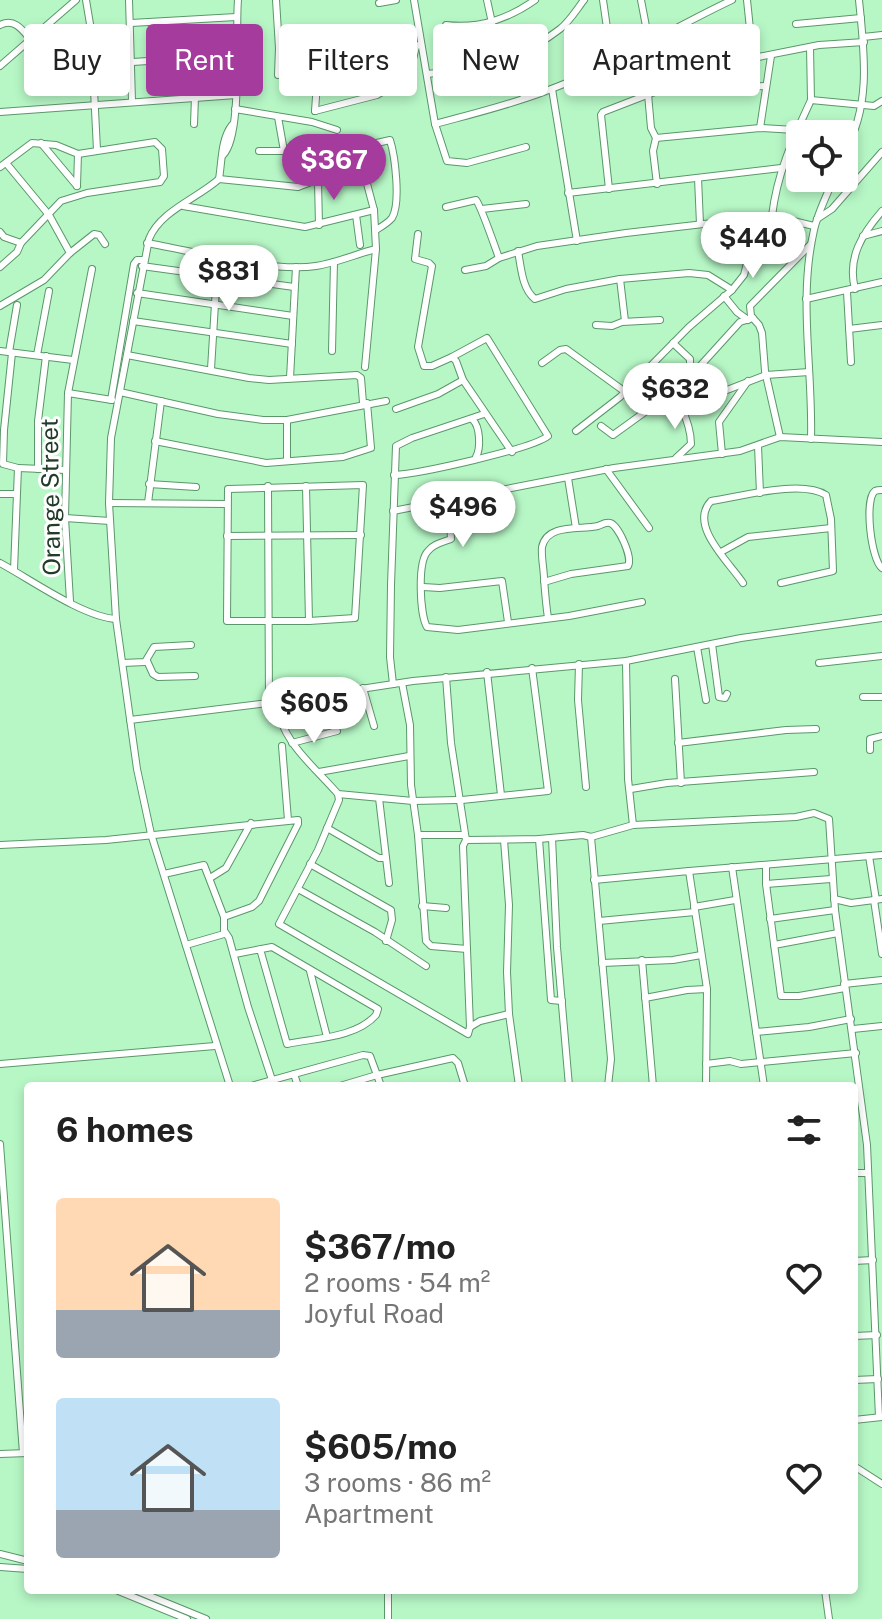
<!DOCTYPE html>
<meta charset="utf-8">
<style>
body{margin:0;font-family:"Public Sans",sans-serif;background:#f6f6f6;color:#222;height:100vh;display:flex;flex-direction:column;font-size:30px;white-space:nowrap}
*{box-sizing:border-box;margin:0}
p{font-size:26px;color:#767676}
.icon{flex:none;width:44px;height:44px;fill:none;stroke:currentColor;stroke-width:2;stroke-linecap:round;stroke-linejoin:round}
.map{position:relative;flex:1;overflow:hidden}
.panel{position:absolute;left:24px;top:1082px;width:834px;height:512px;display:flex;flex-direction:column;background:#fff;border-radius:8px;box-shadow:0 4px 12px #0003}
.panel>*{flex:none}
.hud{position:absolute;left:24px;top:24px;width:834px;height:72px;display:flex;gap:16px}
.tools{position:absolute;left:786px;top:120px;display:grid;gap:16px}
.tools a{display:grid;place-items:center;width:72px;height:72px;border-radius:8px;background:#fff;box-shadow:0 4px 12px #0003;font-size:40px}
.price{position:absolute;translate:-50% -68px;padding:0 18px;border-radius:28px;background:#fff;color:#222;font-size:26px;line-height:52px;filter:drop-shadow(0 2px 4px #0008)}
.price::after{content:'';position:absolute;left:50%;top:48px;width:24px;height:18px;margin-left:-12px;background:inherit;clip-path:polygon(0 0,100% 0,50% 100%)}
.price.current{background:#a53b9c;color:#fff}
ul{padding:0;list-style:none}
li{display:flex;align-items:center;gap:24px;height:200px;padding:0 32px}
li span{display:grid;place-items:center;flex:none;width:224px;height:160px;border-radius:8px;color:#555}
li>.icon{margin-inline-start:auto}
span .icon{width:96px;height:96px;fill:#fffc;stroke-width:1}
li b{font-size:34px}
h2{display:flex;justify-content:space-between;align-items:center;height:96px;padding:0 32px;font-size:34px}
.chip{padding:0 28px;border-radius:8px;background:#fff;box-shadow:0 4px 12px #0003;font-size:28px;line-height:72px}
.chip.current{background:#a53b9c;color:#fff}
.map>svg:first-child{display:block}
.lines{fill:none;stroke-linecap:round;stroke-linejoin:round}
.minor-casing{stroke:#5a976a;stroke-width:8}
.minor{stroke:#fff;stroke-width:6}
.labels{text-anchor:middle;stroke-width:6;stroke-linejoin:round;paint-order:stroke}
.street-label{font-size:24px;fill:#223c29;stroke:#fff}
</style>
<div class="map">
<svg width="882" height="1619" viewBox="0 0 882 1619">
<rect width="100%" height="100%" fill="#b7f7c6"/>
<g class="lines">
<defs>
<g id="minor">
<path d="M86 0 91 30 97 150"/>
<path d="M129 0 132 101"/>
<path d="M276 0 279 48 278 75"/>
<path d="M414 0 435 124 447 161 467 163 526 147"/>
<path d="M487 0 492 23"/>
<path d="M603 0 607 28 616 59"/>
<path d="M641 0 649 42"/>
<path d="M747 0 753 58"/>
<path d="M379 3 396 0"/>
<path d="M131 23 236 17"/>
<path d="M796 24 861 18"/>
<path d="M0 25C14 18 22 29 30 39"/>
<path d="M446 25C480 29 508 19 535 0"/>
<path d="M863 37 882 35"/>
<path d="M810 47 811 100"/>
<path d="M381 50 420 45"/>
<path d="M508 58 519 79 524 97"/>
<path d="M133 62 236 55"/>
<path d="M412 64 416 46"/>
<path d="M0 66 76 0"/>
<path d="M427 74C474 70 522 59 560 29 570 21 577 9 584 0"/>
<path d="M665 88 697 90 766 86"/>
<path d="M552 89 577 241"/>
<path d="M648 94 651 128 656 138 760 128 795 130"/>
<path d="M235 109 312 122 337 130"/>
<path d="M315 111 377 95 389 88"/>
<path d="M315 111 319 54"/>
<path d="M0 112 236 95"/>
<path d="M194 124 195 97"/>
<path d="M435 124C472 114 510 105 546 91 611 67 670 29 732 0"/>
<path d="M760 128 771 56"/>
<path d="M656 138 653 151 657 184"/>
<path d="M41 143 77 186"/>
<path d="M259 151H284L278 117"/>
<path d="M844 152C872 106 864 51 859 0"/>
<path d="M223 155C243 136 235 32 238 0"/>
<path d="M0 167 32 143 56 145 78 154 155 142 162 149 164 176 160 182 87 193 61 201 21 243 17 252 0 267"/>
<path d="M698 178 700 224"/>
<path d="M219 179 298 187 361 163"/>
<path d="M318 181 319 225"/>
<path d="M77 186 78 154"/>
<path d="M609 189 601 115 603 112 665 88 687 76 728 63 819 45 864 42"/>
<path d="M568 193 781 168"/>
<path d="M183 206 305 227 374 210"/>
<path d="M446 207 476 200C481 206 495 247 499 258"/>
<path d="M482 209 526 204"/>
<path d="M356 215 360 245"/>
<path d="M772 216C777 173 793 139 811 100L874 106 882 101"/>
<path d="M817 219 832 209 882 152"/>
<path d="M0 232 4 237 21 243"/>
<path d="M863 236 882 231"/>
<path d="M147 243C193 251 272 273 316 266 336 263 356 254 376 249L374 210 359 154 368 145 390 140C395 156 401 203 392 218 388 223 381 227 376 230"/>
<path d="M518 251C521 267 522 289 535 299L566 289 620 279 689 273 708 275 732 290"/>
<path d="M70 253 94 234 99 235 105 244"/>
<path d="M142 266 294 287"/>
<path d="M465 270 486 266 499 258 537 246 626 233 772 216 814 226"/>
<path d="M620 279 625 321"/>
<path d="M855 289C847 258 862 234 882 211"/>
<path d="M847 292 851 362"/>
<path d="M137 293 293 316"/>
<path d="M724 296 737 312 748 320"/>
<path d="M806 299 882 282"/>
<path d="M0 306 44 280 70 253 49 215 6 163"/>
<path d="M133 321 292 344"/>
<path d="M596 325 612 326 622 322 660 320"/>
<path d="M849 329 882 325"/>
<path d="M673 343 690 359V372"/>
<path d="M0 351 73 360"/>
<path d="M332 351 334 262"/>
<path d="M9 352 17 305"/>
<path d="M12 353 4 430 3 464 18 468 14 570"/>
<path d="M37 355 49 291"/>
<path d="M127 355 249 378 269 380 357 375 361 378 363 403"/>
<path d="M542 363 560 350 566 349 628 394 656 404 701 400 766 375 809 372"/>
<path d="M365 367 376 249"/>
<path d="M211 369 218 255"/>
<path d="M290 378 296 267"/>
<path d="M463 380 512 452"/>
<path d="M120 392 218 414 263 420H287L386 401"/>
<path d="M68 393 112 400"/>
<path d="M664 396 701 365 740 322 753 318"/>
<path d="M111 400 134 264 137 260H143"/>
<path d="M396 409 438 394 463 380 456 361 452 357 432 366H424L418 347 432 266 429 263 415 259 418 234"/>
<path d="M473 420C480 427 481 448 476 457"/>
<path d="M601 426 613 435 656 404"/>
<path d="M576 431 620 397 689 327 732 290 744 275 747 263 748 218"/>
<path d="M780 437 765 371 762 333 759 325 751 316 750 306 811 244"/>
<path d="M811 439C813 370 798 299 814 230 818 212 827 195 834 178"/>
<path d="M155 441 266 463 343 457 371 448 367 403"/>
<path d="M758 446 760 493"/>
<path d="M722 454 719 422 748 381"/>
<path d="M676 458 691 444C691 429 685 417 680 403"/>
<path d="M287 461V420"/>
<path d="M18 468 66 470"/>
<path d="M38 469V421L46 356"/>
<path d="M606 469 649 528"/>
<path d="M394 475C418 474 532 449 548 436L487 338 452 357"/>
<path d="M568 478 576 528"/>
<path d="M149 484 196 487"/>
<path d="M363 485 355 618 309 621H227L228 489Z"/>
<path d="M268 486 269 703"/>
<path d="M306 486 309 621"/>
<path d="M882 490C880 490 877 490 875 491 864 499 871 560 882 568"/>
<path d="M0 494H16"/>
<path d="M449 501 451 539C443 542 433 544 428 551 417 562 420 615 427 627L458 630 569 616 642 602"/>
<path d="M109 503 227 504"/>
<path d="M148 503 161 401"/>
<path d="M393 511 614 468 740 451 780 437 882 442"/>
<path d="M65 518 110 521"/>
<path d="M227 536 361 535"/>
<path d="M721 552 748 537 831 528"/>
<path d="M0 563C30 579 83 617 116 619"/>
<path d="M544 582 571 574 628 566C633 557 618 525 610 523 605 522 601 525 598 526 581 530 547 523 542 547 541 557 544 569 544 579 545 592 546 605 548 618"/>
<path d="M743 583C729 562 688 525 711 501 740 497 801 479 826 495L831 519 833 571 781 583"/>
<path d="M423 587 440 588 502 581 508 622"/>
<path d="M70 601 65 518 68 393 92 269"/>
<path d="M712 644 719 697 725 698 727 694"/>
<path d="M697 647 706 700"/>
<path d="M147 661 153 674 158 677 195 676"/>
<path d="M626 661 628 779 633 825"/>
<path d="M123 663 145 662 154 647 191 645"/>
<path d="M819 663 882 656"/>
<path d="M579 664 578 700 586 787"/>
<path d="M487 672 501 795"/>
<path d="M675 679 681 783"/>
<path d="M402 683 410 725 411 785 418 835 426 941 431 946 467 949"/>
<path d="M393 684 390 657 391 585 396 446 412 438 484 414"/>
<path d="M363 688 374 726"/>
<path d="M863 697H882"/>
<path d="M276 702C282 743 312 764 338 794L413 801 458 800"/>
<path d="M130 720 276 702 413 681 626 661 741 638 882 618"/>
<path d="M292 743 337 731"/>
<path d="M678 743 786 730 816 729"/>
<path d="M282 746 288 820"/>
<path d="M870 750V739L882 736"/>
<path d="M319 772 409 756"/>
<path d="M631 789 667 783 814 772"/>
<path d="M338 794 339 800 318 850 279 924 468 1034 470 1027 463 846 466 840 451 743 446 677"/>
<path d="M379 798 389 883"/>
<path d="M462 800 548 791 532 668"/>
<path d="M327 828 379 858H386"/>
<path d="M418 835H464"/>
<path d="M591 837 611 1059 608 1086"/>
<path d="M552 838 557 947 569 1086"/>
<path d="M539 839 551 1000 562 1001"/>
<path d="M466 840 539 839 583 835 591 837 633 825 796 817 814 813 829 819 835 910 867 1145 879 1417"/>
<path d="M504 840 509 905 507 972 509 1014 519 1086"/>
<path d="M0 845 106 840 298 820V824L259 901 252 907 224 917"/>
<path d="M869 856 876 900"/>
<path d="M310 864 391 910 392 920 386 941"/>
<path d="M766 865V884L781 996H799L845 988"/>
<path d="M732 867 764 1086"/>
<path d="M689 871 882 855"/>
<path d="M164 874 204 865 224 917V934L186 945"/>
<path d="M210 878 226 868 251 823"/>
<path d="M594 880 689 871 707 989 706 1086"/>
<path d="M766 884 831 879"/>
<path d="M298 889 375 932 426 966"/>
<path d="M834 899 851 903 882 899"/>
<path d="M874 900 882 954"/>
<path d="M422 906 446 908"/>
<path d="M694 907 735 900"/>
<path d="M770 919 835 910"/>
<path d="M599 921 695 912"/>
<path d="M225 932 229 938 248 1007 274 1086"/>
<path d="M774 945 838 933"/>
<path d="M235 954 272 947 378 1009 376 1015C356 1038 315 1038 287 1044L260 949"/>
<path d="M642 960 653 1086"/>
<path d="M602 963 673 960 701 955"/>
<path d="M310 971 327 1037"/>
<path d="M844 984 882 980"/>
<path d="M645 998 687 990 707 989"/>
<path d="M470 1027 480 1021 509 1014"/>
<path d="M853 1029 882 1026"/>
<path d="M756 1032 809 1027 851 1019"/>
<path d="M0 1064 215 1046"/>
<path d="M706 1064 730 1061 741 1064 856 1053"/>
<path d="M294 1074 298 1086"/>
<path d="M230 1086 151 834 137 769 116 619 109 503 111 438 149 239C160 211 198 198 219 179 222 161 221 139 232 125"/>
<path d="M251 1086 363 1055 370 1056 377 1075 453 1058 458 1063 465 1086"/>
<path d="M340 1086 377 1075 381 1086"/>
<path d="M0 1144 23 1453"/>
<path d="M854 1173H868"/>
<path d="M854 1261 873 1260"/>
<path d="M854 1336 877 1335"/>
<path d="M854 1380 878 1379"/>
<path d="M854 1420 882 1417"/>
<path d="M0 1454 28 1453"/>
<path d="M854 1466 882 1484"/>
<path d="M0 1554 28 1561"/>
<path d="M0 1567 28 1569"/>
<path d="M116 1590 187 1619"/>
<path d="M135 1590 206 1619"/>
<path d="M825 1590 829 1619"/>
<path d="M388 1619V1590"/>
</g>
</defs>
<use href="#minor" class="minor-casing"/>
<use href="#minor" class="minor"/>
</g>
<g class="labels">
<g class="street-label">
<text transform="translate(51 497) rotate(-91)" y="8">Orange Street</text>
</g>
</g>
</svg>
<div class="tools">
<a><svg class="icon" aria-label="locate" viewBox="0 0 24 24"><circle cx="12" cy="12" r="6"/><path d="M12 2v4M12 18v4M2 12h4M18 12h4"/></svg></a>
</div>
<b class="price current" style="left:334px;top:202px">$367</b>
<b class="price" style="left:753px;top:280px">$440</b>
<b class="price" style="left:229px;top:313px">$831</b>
<b class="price" style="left:675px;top:431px">$632</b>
<b class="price" style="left:463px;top:549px">$496</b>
<b class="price" style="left:314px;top:745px">$605</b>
<div class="hud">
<a class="chip">Buy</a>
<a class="chip current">Rent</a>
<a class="chip">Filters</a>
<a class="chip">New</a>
<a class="chip">Apartment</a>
</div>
<section class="panel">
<h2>6 homes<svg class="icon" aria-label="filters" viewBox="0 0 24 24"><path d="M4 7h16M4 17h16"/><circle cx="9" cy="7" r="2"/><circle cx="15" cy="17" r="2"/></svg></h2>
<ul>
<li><span style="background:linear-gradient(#ffd9b3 70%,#9aa5b1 0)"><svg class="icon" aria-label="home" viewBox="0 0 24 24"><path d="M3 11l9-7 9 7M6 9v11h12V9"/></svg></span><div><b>$367/mo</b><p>2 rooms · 54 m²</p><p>Joyful Road</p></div><svg class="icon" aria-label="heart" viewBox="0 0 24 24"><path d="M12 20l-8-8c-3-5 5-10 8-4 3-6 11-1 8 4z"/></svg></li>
<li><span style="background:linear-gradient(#bfe0f5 70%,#9aa5b1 0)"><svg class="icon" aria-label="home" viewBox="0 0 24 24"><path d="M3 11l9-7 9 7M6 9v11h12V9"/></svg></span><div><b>$605/mo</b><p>3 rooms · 86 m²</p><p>Apartment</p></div><svg class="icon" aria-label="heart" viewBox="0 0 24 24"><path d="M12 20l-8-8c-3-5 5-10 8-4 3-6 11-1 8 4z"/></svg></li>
</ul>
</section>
</div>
